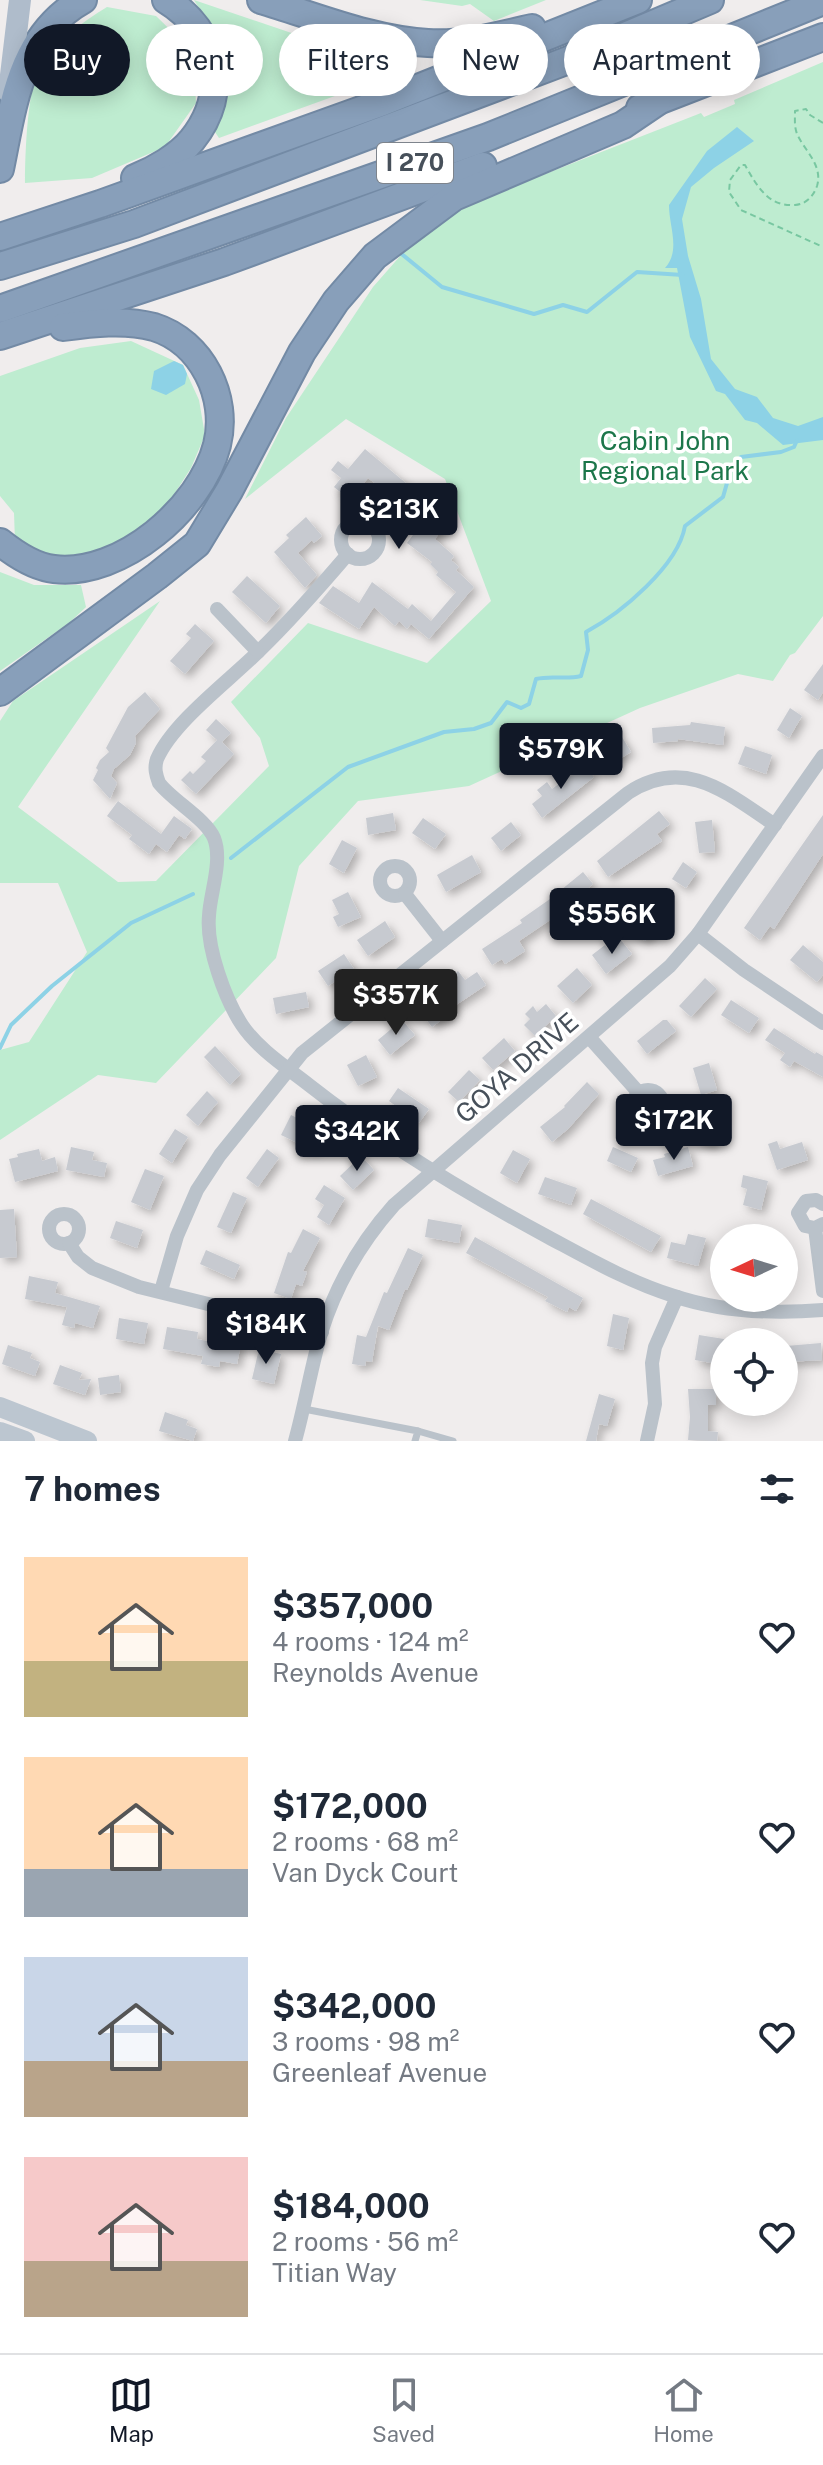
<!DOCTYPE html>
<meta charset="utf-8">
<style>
body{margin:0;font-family:"Public Sans",sans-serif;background:#f6f6f7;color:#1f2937;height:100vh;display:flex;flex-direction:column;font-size:30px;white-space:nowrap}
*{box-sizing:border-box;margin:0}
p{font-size:26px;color:#747a83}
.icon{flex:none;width:44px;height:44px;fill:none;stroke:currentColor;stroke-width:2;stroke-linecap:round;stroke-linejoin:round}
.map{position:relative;height:1441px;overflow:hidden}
.side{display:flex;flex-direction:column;background:#fff;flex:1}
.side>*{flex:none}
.banner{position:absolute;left:24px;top:24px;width:776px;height:72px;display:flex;gap:16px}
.needle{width:52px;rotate:266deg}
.tools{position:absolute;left:710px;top:1224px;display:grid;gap:16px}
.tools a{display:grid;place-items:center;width:88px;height:88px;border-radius:50%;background:#fff;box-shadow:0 4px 20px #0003;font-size:40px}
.price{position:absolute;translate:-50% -68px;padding:0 18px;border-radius:8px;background:#111827;color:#fff;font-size:26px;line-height:52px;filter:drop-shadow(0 2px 4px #0008)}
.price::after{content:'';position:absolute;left:50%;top:48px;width:24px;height:18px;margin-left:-12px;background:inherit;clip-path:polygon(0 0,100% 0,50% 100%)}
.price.selected{background:#222;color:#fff}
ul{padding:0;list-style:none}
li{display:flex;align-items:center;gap:24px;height:200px;padding:0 24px}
li span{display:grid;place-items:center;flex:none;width:224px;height:160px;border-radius:0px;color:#555}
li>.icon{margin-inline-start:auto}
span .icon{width:96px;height:96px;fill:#fffc;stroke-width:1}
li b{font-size:34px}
h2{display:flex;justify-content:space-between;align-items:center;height:96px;padding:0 24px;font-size:34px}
.tag{padding:0 28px;border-radius:36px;background:#fff;box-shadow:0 4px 20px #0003;font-size:28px;line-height:72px}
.tag.selected{background:#111827;color:#fff}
.dock{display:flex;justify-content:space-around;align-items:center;height:112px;border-top:2px solid #e0e1e3;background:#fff;font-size:22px;color:#747a83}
.dock a{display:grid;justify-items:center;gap:4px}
.dock .selected{color:#111827}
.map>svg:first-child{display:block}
.green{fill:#beecd0}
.water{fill:#8dd2e6}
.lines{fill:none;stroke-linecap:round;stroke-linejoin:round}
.stream{stroke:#8dd2e6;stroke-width:4}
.building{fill:#c7cad0;filter:url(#shadow)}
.motorway-casing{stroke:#738aa5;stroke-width:30}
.path{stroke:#78c7a1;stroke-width:2;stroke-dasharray:6 4;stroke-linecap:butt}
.service{stroke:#bac2ca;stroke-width:7}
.minor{stroke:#bac2ca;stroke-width:14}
.secondary{stroke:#bcc6d0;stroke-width:20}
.primary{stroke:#afbccb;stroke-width:22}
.motorway{stroke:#889fba;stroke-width:26}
.labels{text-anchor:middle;stroke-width:7;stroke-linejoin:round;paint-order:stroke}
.shield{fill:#fff;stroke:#7e848c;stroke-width:2}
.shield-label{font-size:24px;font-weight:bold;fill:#47505a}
.park-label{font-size:26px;fill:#1c764a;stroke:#fff}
.street-label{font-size:26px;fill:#47505a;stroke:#fff}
</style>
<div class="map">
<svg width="823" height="1441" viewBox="0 0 823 1441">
<defs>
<filter id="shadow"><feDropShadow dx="4.5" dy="4.5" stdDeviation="4" flood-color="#0004"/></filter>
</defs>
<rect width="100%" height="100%" fill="#f0eded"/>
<g class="green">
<path d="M194 0 321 43 415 67 219 138 215 132C239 78 223 47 194 0Z"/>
<path d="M420 0H546L494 21 470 4 462 6Z"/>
<path d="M107 7 156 16 193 52 196 103 165 147 92 178 25 183C25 157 27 85 41 65 58 40 81 23 107 7Z"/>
<path d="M823 62V616L795 653 790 655 773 681 738 674 640 708 469 786 358 801 299 866 276 958 156 1083 98 1075 0 1140V1050L29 1042 87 952 58 883H0V721L13 701 160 601 18 807 118 882 156 881 269 766 260 738 231 702 308 623 427 663 491 601 445 479 346 419 245 499 286 418 373 287 416 238 430 233 445 213 701 113 704 117 735 104 734 100Z"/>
<path d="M131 341 183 365 199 400 205 435 191 468 166 507 124 539 90 558 49 560 15 542 14 513 0 496V376L80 348Z"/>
<path d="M0 572 34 585H81L86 607 69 623 0 671Z"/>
</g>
<g class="water">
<path d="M737 127 754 141 714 168 691 187 682 219 688 256 701 299 711 359 735 389 757 397 773 418 798 426 823 417V440L783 445 757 423 745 420 725 394 716 391 690 337 677 268H665C681 250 669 227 669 205L707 151Z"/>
<path d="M174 361 183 365 187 374 185 384 166 395 151 389 154 371Z"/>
</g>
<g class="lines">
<g class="stream">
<path d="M398 251 442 287 534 314 563 305 587 312 637 272 683 275"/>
<path d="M231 858 348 767 444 732 474 729 491 723 507 702 521 708 529 704 536 679C552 675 565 680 581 676L588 650 586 632C621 613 678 566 685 526L723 497 731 469 741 457 781 452 794 447 797 440"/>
<path d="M0 1048 11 1025 52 986 131 923 193 894"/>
</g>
</g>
<g class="building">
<path d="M365 449 413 489 415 486 453 515 435 539 454 556 451 560 459 567 456 570 474 587 429 639 411 624 407 629 399 621 395 626 374 607 359 629 319 603 333 586 359 603 372 582 408 609 412 604 431 621 456 592 436 575 438 572 430 564 432 562 407 543 424 520 368 478 350 500 334 487 341 478 331 470 338 461 348 469Z"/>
<path d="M306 517 322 536 314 543 312 540 298 553 317 575 305 588 274 552 289 538 286 535Z"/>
<path d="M247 576 280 606 266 623 232 592Z"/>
<path d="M195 624 214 641 185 674 170 661 191 638 186 634Z"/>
<path d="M823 664V692L818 700 804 690Z"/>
<path d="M145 692 160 709 135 736 136 743 130 755 114 769 111 776 117 783 110 799 93 780 98 770 96 768 100 760 109 752 106 748 128 707Z"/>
<path d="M790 708 802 716 789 738 777 730Z"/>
<path d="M216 719 231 733 222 742 234 754 196 794 181 780 190 771 193 774 206 761 201 757 217 740 206 730Z"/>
<path d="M691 722 725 727 723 745 678 739V741L653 743 652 728 690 725Z"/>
<path d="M622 737 631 752 610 765 601 750Z"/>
<path d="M745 746 772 755 766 774 738 764Z"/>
<path d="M584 765 594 777 542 818 532 804 542 796 537 790 547 782 552 789Z"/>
<path d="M118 801 161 834 174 816 192 829 185 839 179 835 167 852 156 844 149 854 129 839 132 835 107 816Z"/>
<path d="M659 811 670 824 657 834 662 841 608 877 597 861Z"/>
<path d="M393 813 396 830 368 835 366 818Z"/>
<path d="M823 815V854L774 929 770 926 760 940 744 928Z"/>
<path d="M423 818 446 834 435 849 412 833Z"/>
<path d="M712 820 715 852 699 853 695 822Z"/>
<path d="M511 822 521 835 501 851 491 838Z"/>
<path d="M342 840 357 848 344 873 329 864Z"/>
<path d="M472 855 481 872 446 892 437 875Z"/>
<path d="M683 862 697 872 686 888 672 879Z"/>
<path d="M583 872 593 884 559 914 519 941 525 951 505 964 502 959 492 965 482 949 522 923 520 920 550 899Z"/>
<path d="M348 892 361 917 338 927 333 917 339 914 332 900Z"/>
<path d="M652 905 665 917 645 941 631 929Z"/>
<path d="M385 921 395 937 368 956 357 940Z"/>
<path d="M620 939 632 954 606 974 592 955 605 945 608 949Z"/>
<path d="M803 945 823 962V975L817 982 790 960Z"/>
<path d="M344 954 354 969 328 986 318 971Z"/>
<path d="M577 968 592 985 573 1003 557 986Z"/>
<path d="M458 971 465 980 477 972 486 985 453 1007 455 1010 432 1027 423 1015 434 1007 426 996Z"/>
<path d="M705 978 717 989 691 1017 679 1006Z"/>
<path d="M306 992 309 1007 276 1014 273 998Z"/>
<path d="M731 1000 759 1018 749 1033 721 1015Z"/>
<path d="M546 1004 556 1016 535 1036 524 1025 530 1019 525 1014 533 1006 537 1012Z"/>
<path d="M402 1020 415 1035 390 1055 378 1040Z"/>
<path d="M663 1020H667L676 1031 647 1054 637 1041Z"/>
<path d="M774 1028 815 1054 816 1052 823 1056V1077L794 1061 790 1067 780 1060 785 1053 765 1040Z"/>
<path d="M504 1038 515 1051 493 1070 482 1058Z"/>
<path d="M215 1046 241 1074 230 1085 204 1057Z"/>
<path d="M366 1055 377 1077 358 1086 347 1065Z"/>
<path d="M709 1063 717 1090 701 1095 693 1068Z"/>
<path d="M469 1070 480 1080 459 1102 448 1092Z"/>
<path d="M587 1082 599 1094 568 1129 552 1142 540 1127 565 1107 564 1106Z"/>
<path d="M398 1088 429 1109 419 1123 389 1101Z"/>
<path d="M207 1091 218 1102 198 1126 186 1115Z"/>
<path d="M705 1106 723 1111 713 1146 696 1141Z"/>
<path d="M291 1115 324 1131 314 1151 281 1135Z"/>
<path d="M175 1129 188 1137 172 1163 159 1154Z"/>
<path d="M777 1141 780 1149 802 1142 808 1160 777 1170 768 1144Z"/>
<path d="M71 1147 94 1152 92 1160 107 1163 104 1177 66 1170Z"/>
<path d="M613 1147 638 1158 631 1172 607 1161Z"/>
<path d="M688 1147 693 1166 658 1176 653 1160 665 1157 664 1154Z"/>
<path d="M39 1149 42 1161 55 1157 58 1171 15 1182 9 1159 18 1157 17 1154Z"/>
<path d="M267 1149 279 1158 258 1187 246 1178Z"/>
<path d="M513 1150 530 1159 517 1183 500 1173Z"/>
<path d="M361 1156 374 1170 353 1190 340 1176Z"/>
<path d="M145 1169 164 1176 150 1210 131 1202Z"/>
<path d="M743 1175 768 1181 761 1210 743 1205 747 1189 741 1187Z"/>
<path d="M545 1177 577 1188 571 1205 538 1194Z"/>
<path d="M324 1185 345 1198 329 1225 317 1217 324 1205 315 1199Z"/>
<path d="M233 1192 247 1198 231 1233 217 1227Z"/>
<path d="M591 1199 661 1236 651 1252 583 1214Z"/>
<path d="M14 1209 17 1257 0 1258V1210Z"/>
<path d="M428 1219 462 1225 459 1243 425 1237Z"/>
<path d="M116 1221 143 1230 137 1248 110 1238Z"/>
<path d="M303 1229 320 1238 303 1271 307 1272 302 1286 296 1284 291 1299 274 1293 288 1252 291 1253Z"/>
<path d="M688 1234 706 1238 698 1266 667 1258 671 1242 685 1245Z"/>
<path d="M475 1237 583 1298 576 1311 569 1307 567 1312 545 1301 548 1297 466 1253Z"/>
<path d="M408 1248 423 1255 407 1290 405 1289 389 1330 378 1326 372 1362 366 1361 365 1366 352 1364 357 1335 366 1337 384 1292 387 1293Z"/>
<path d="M206 1250 240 1265 234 1279 200 1264Z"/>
<path d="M29 1276 58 1282 55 1293 100 1306 93 1328 75 1323 74 1328 62 1325 67 1307 25 1299Z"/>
<path d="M613 1314 629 1318 623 1350 607 1346Z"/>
<path d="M119 1318 148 1323 144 1344 116 1339Z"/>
<path d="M167 1327 198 1332 197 1339 226 1345 227 1341 241 1344 237 1364 220 1361 219 1367 201 1364 203 1356 163 1349Z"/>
<path d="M699 1335 724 1339 722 1365 695 1360Z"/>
<path d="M821 1343 822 1360 787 1362 786 1346Z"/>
<path d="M8 1345 32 1353 30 1358 40 1362 35 1376 2 1364Z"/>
<path d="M259 1349 281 1354 274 1384 252 1379Z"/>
<path d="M60 1365 82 1373 79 1380 91 1379 85 1395 53 1384Z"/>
<path d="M119 1375 121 1392 100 1395 98 1378Z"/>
<path d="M688 1389H716V1405H708V1431L718 1432 717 1441 688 1440 690 1417Z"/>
<path d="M599 1394 615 1399 607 1426 599 1424 596 1441H586Z"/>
<path d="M165 1412 188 1420 186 1425 197 1429 193 1441 159 1431Z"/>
</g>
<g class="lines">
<defs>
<g id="motorway">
<path d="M261 0C315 16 372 40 428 43 464 45 498 36 532 28"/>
<path d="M640 108 823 37"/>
<path d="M0 169C13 106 20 35 83 0"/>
<path d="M135 178C155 170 179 156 192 140 231 92 217 31 166 0"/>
<path d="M0 237 100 204 383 102 638 0"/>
<path d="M0 266 134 224 566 61 710 0"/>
<path d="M0 309 488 137 823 1"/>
<path d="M0 336 224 262 483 166"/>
<path d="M0 542C15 554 34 567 54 569 121 577 201 508 217 445 229 397 202 342 154 327 125 319 92 323 63 327"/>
<path d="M0 692 157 576 197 544 229 491 302 352 336 301 375 256 454 197 623 125 657 102"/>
</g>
</defs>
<use href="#motorway" class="motorway-casing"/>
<path class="path" d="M823 123 810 115 806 109 795 111C795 120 794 128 798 136 806 152 823 166 817 186 813 197 806 204 795 205 768 207 757 186 745 165H741L730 180 729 192 741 210 823 247"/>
<g class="service">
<path d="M304 1409 418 1431 415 1441"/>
<path d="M418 1431 453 1441"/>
</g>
<g class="minor">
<circle cx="360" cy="540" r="19"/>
<path d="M348 554C319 588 291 620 259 651 230 680 173 722 157 759 154 768 156 775 159 783 173 801 206 819 214 838 223 861 210 893 209 916 206 947 225 999 242 1025 258 1049 286 1067 309 1085 384 1144 464 1192 548 1237 589 1259 629 1282 674 1296 721 1312 773 1314 823 1310"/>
<path d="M217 609 258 652"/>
<circle cx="395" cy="881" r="15"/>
<path d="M405 894 442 941"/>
<path d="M698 934 744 970 823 1023"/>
<path d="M589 1037 639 1093"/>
<circle cx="648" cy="1105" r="15"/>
<path d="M823 1204 816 1200 806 1201 798 1213 805 1226 815 1228 823 1224"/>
<circle cx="64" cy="1229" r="15"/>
<path d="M815 1228 823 1291"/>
<path d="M69 1243 78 1257 92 1268 139 1287 322 1332"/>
<path d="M161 1291 177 1236 197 1190 220 1155 302 1053 628 793C685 755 728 794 775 825"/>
<path d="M295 1441C305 1405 311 1368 321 1333 336 1285 361 1242 394 1205L670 966 698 934 823 756"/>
<path d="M647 1441 655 1404 652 1363 655 1347 677 1297"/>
</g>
<g class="secondary">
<path d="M0 1407 87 1441"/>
<path d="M0 1432 25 1441"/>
</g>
<path class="primary" d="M9 92 20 0"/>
<use href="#motorway" class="motorway"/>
</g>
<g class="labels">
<rect class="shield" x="377" y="143" width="76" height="40" rx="6"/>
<g class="shield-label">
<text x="415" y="171">I 270</text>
</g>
<g class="park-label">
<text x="665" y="450">Cabin John<tspan x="665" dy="30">Regional Park</tspan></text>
</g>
<g class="street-label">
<text transform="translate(517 1068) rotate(-41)" y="9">GOYA DRIVE</text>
</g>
</g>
</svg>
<div class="tools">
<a><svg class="needle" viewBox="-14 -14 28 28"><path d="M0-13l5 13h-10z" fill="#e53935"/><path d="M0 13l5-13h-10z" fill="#747a83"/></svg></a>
<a><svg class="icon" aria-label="locate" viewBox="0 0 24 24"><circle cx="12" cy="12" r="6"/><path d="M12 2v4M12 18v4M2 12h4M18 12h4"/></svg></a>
</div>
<b class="price" style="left:399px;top:551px">$213K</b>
<b class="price" style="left:561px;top:791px">$579K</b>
<b class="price" style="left:612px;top:956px">$556K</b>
<b class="price selected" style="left:396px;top:1037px">$357K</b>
<b class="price" style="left:674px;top:1162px">$172K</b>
<b class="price" style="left:357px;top:1173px">$342K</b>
<b class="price" style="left:266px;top:1366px">$184K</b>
<div class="banner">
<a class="tag selected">Buy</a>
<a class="tag">Rent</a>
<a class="tag">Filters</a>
<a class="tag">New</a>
<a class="tag">Apartment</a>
</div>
</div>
<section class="side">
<h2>7 homes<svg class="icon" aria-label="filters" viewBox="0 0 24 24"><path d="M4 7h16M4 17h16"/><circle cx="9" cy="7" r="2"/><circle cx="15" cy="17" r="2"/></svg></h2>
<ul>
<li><span style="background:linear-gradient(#ffd9b3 65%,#c2b280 0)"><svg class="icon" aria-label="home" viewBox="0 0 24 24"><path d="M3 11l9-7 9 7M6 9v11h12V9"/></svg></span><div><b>$357,000</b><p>4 rooms · 124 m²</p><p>Reynolds Avenue</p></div><svg class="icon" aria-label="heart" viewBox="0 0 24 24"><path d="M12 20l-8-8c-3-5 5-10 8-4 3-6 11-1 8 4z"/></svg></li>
<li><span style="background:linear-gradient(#ffd9b3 70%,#9aa5b1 0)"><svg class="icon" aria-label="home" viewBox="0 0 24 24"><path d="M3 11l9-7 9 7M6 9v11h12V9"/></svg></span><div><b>$172,000</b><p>2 rooms · 68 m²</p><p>Van Dyck Court</p></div><svg class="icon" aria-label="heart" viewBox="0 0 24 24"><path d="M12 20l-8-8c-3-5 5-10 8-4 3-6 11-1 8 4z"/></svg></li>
<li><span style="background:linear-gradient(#c9d6e8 65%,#b9a48a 0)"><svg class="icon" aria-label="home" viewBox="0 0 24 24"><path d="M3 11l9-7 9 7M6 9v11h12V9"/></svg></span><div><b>$342,000</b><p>3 rooms · 98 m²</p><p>Greenleaf Avenue</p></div><svg class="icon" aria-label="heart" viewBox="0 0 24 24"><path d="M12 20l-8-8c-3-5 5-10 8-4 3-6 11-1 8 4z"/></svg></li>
<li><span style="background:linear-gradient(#f6c9c9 65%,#b9a48a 0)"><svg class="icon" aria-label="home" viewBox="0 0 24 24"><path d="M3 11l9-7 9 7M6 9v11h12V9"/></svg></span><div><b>$184,000</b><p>2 rooms · 56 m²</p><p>Titian Way</p></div><svg class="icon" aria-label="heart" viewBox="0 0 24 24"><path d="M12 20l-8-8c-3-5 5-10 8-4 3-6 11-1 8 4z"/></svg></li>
</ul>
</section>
<nav class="dock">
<a class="selected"><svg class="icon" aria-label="map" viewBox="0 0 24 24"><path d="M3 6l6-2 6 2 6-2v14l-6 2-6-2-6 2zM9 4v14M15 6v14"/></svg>Map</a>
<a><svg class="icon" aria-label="saved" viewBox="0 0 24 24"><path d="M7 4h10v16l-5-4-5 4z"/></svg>Saved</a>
<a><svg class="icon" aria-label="home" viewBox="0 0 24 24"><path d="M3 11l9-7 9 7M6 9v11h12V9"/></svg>Home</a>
</nav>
